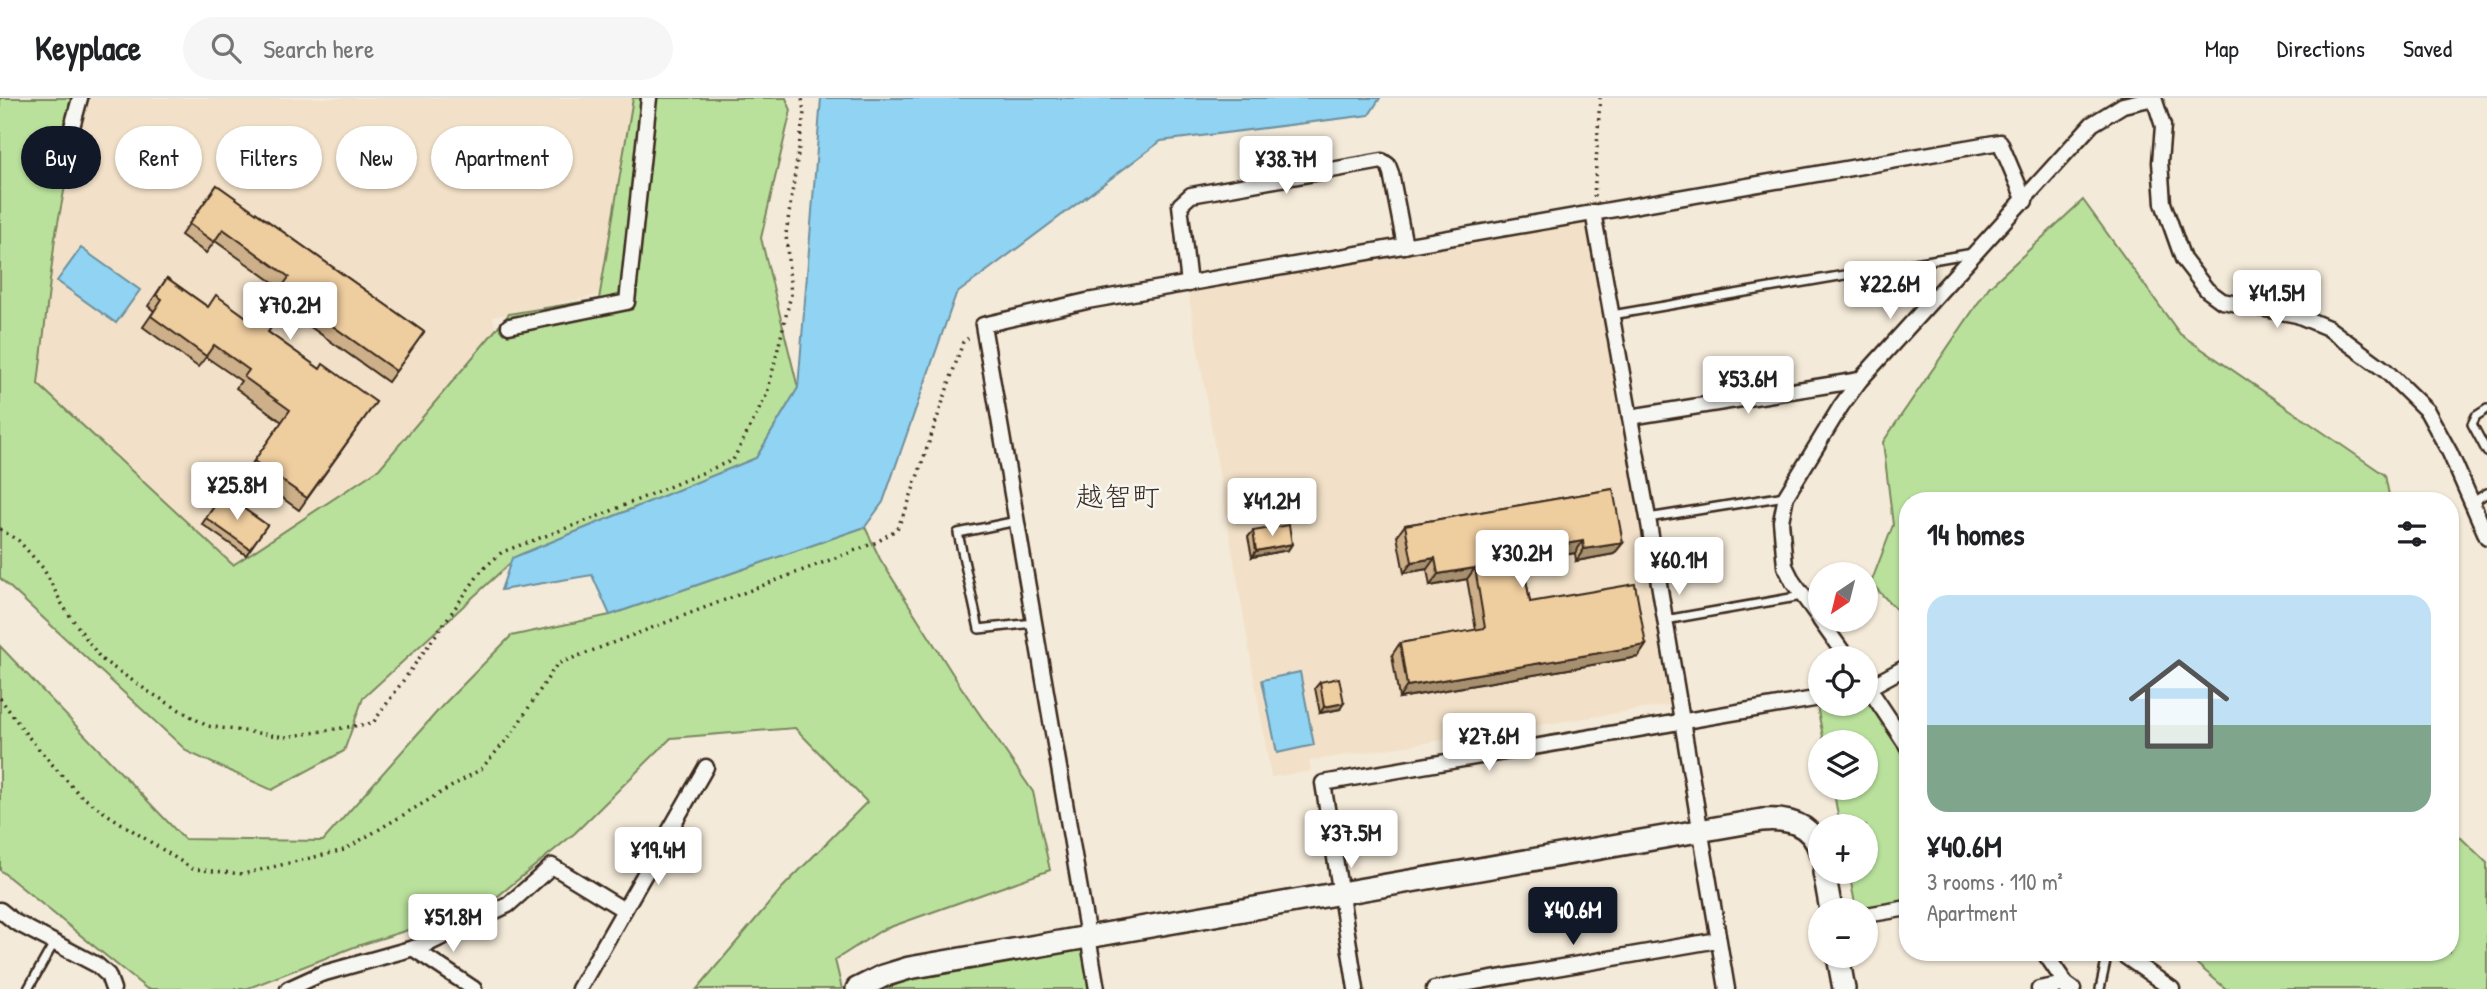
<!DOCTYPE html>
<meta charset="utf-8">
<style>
body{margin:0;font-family:"Patrick Hand","Klee One",sans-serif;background:#f6f6f6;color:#202124;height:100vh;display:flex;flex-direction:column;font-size:26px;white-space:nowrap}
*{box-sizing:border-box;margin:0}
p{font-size:23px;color:#757577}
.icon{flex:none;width:38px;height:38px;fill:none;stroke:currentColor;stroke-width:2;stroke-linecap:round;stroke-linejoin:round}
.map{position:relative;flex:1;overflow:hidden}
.sheet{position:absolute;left:1899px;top:394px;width:560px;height:469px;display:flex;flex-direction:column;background:#fff;border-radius:28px;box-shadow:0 2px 5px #0004}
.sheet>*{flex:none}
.top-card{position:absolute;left:21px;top:28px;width:665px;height:63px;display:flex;gap:14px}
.needle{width:46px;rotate:215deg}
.controls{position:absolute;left:1808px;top:464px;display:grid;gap:14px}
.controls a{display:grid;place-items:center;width:70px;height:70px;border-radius:50%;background:#fff;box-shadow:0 2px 5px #0004;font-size:35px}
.price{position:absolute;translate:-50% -60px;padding:0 16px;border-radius:7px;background:#fff;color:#222;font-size:23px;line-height:46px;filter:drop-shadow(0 2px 4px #0008)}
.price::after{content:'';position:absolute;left:50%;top:42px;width:21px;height:16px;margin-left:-10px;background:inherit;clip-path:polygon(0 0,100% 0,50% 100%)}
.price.current{background:#111827;color:#fff}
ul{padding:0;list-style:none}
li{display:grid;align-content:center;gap:14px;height:371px;padding:0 28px}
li+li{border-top:2px solid #e0e0e0}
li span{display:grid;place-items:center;height:217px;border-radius:21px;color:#555}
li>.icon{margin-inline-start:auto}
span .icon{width:126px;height:126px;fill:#fffc;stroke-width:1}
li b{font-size:30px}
h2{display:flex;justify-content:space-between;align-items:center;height:84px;padding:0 28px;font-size:30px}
.pill{padding:0 24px;border-radius:32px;background:#fff;box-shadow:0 2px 5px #0004;font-size:24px;line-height:63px}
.pill.current{background:#111827;color:#fff}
header{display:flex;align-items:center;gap:42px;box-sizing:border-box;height:98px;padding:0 35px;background:#fff;border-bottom:2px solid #e0e0e0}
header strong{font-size:33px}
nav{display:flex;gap:38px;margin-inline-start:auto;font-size:24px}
.search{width:490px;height:63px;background:#f6f6f6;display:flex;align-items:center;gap:18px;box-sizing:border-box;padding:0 24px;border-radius:38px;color:#757577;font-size:26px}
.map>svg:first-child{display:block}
.built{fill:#f2e1c8}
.green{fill:#b9e19c;stroke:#7a865d;stroke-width:2}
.water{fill:#90d3f2;stroke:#6e8f9d;stroke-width:2}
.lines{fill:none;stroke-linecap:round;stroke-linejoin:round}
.lane-casing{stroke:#3b2a1e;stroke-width:12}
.street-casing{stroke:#3b2a1e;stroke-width:19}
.secondary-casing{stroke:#3b2a1e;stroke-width:26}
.path{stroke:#3b2a1e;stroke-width:3.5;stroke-dasharray:2 5;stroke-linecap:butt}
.lane{stroke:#f6f6f2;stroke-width:7}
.street{stroke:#f6f6f2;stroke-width:14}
.secondary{stroke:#f6f6f2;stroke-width:21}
.wall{fill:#cdb089;stroke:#3b2a1e;stroke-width:2}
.shaded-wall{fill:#a7906f;stroke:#3b2a1e;stroke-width:2}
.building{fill:#eecd9f;stroke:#3b2a1e;stroke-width:2}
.labels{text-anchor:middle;stroke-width:5;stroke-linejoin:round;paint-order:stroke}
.neighbourhood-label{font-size:28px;fill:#3b2a1e;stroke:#f6f6f2}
</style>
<header>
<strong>Keyplace</strong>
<div class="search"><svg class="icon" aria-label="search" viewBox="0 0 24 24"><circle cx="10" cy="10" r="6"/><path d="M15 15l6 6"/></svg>Search here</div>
<nav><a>Map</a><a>Directions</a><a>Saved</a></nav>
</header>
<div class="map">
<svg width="2487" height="891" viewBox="0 0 2487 891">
<rect width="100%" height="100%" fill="#f4ead9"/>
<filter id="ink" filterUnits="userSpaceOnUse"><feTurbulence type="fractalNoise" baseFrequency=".0143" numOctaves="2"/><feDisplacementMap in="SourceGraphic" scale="14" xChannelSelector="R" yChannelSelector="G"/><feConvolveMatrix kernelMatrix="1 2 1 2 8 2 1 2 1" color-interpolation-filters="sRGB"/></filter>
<g filter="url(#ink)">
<g class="built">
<path d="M89 0H637L614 194 493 219 514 316 240 482 3 259 61 39 79 36Z"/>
<path d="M1583 125 1591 131 1669 607 1309 663 1311 673 1271 679 1188 194Z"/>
</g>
<g class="green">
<path d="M0 0H82L55 140 38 286 233 467 379 371 509 216 599 201 633 0H786L791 12 761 140 798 290 756 360 519 457 363 600 344 653 272 692 188 654 0 480Z"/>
<path d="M2083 102 2180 236 2385 377 2390 402H1908L1907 523 1871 485 1893 427 1883 344 1989 189Z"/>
<path d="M865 429 880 461 961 589 1033 694 1050 772 882 832 835 862 842 891H697L782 790 867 704 795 630 671 640 575 735 487 807 354 849 246 891H147L0 772V548L184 741 323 743 443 607 511 538 610 517Z"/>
<path d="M1866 603 1870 605 1907 660V802L1856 811 1849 774H1866V728H1840L1833 690H1866V644H1824L1817 608 1833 606H1866Z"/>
<path d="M2450 704 2457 736 2487 765V891H2226L2183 854H2450Z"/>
<path d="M1084 849 1090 891H886L915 878Z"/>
</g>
<g class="water">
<path d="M821 0H1380L1369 17 1161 43 956 196 883 404 865 429 610 517 592 477 501 492 512 460 756 360 798 290Z"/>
<path d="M81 150 140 192 116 225 57 183Z"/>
<path d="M1300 574 1314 647 1277 655 1262 582Z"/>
</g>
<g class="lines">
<defs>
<g id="lane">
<path d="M1612 217 1973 155"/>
<path d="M2487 311 2476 318 2472 326 2487 354"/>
<path d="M2473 404 2487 395"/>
<path d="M1648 420 1785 398"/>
<path d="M1017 423 958 435 979 531 1034 525"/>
<path d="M1665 522 1802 498"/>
<path d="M28 891 54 845"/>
<path d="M2100 891 2108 854"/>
</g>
<g id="street">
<path d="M2154 0 2163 28 2160 64 2163 105 2183 161 2207 192 2222 203 2297 217 2328 230 2385 272 2427 313 2450 355 2487 439"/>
<path d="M72 29 80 0"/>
<path d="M1593 114 1648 420 1727 891"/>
<path d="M1189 186 1180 107 1191 97 1382 63 1388 67 1391 75 1405 148"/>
<path d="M509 228 627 204 649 0"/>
<path d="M1630 319 1860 282"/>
<path d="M1820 521 1793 484 1785 468 1781 423 1786 398 1841 308 1860 282 2092 26 2123 7 2154 0"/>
<path d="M1820 522 1847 560"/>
<path d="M1866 586 1908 649"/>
<path d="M1866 591 1908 568"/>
<path d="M0 812 15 824 97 867 108 877 113 891"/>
<path d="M1866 817 1908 810"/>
<path d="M414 851 474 891"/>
<path d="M2044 854 2066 886 2073 891"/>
<path d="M2119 854 2172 891"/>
<path d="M288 891 321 876 428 846 508 807 552 768 624 812"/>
<path d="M579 891 706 669"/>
<path d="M1097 891 983 227 1087 203 2000 44 2025 103"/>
<path d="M1356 891 1323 685 1820 600"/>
<path d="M1434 891 1718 842"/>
<path d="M2039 891 2066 886 2067 891"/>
</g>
<g id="secondary">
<path d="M1824 774 1831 812"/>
<path d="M1838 858 1844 891"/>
<path d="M857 891 883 878 909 870 1762 722C1788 720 1811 725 1820 753"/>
</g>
</defs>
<use href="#lane" class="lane-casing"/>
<use href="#street" class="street-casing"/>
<use href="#secondary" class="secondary-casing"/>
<g class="path">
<path d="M1594 99 1600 0"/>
<path d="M0 431 19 443 43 470 63 508 101 561 149 594 207 628 286 639 373 625 482 472 502 454 594 420 733 362 767 296 791 197 786 136 804 15 802 0"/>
<path d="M0 600 26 636 57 672 80 697 105 715 193 771 243 776 344 752 481 671 511 637 557 566 877 444 897 431 908 406 963 244 968 240"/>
</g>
<use href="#lane" class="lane"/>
<use href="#street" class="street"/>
<use href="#secondary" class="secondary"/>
</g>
<g class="wall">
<path d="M217 87 424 234 388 284 295 218 289 227 279 219 268 234 320 271 376 304 299 412 246 374 282 324 236 290 241 283 206 259 198 269 143 229 154 213 148 208 167 180 208 209 256 226 281 190 215 143 206 155 181 137Z"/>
<path d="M1613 391 1614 456 1576 463 1575 455 1523 464 1530 504 1646 547 1638 559 1399 600 1392 557 1400 545 1476 532 1467 481 1430 488 1427 471 1404 475 1397 438 1405 427Z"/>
<path d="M223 396 267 427 246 457 202 426Z"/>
<path d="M1253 433 1292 446 1288 452 1252 459 1248 439Z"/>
<path d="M1320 584 1340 611 1320 615 1315 590Z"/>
</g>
<g class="shaded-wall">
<path d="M1583 443 1575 455 1513 466 1521 454Z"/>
<path d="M1623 445 1614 456 1576 463 1584 451Z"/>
<path d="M1292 446 1288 452 1252 459 1256 453Z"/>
<path d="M1435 460 1427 471 1404 475 1412 464Z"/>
<path d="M1475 470 1467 481 1430 488 1438 476Z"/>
<path d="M1646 547 1638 559 1399 600 1407 588Z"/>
<path d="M1344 605 1340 611 1320 615 1324 609Z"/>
</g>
<g class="building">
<path d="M217 87 424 234 396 273 303 207 297 215 286 208 268 234 320 271 323 266 376 304 307 400 254 363 290 312 244 279 249 272 214 247 206 258 151 218 162 201 156 197 167 180 208 209 216 197 256 226 289 179 223 131 214 144 189 126Z"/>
<path d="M1613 391 1623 445 1584 451 1583 443 1521 454 1530 504 1635 486 1646 547 1407 588 1400 545 1485 530 1475 470 1438 476 1435 460 1412 464 1405 427Z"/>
<path d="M223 396 267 427 250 451 206 420Z"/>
<path d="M1289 427 1292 446 1256 453 1253 433Z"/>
<path d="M1339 580 1344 605 1324 609 1320 584Z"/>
</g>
</g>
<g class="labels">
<g class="neighbourhood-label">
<text x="1118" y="408">越智町</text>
</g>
</g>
</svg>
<div class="controls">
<a><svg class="needle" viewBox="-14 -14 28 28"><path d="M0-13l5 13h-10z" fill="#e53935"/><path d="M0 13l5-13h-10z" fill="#757577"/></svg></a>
<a><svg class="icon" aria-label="locate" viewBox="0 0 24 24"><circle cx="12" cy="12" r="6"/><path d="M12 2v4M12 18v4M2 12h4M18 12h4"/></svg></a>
<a><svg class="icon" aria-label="layers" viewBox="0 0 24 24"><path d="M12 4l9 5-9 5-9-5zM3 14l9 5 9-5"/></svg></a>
<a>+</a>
<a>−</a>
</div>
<b class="price" style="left:1286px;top:98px">¥38.7M</b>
<b class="price" style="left:1890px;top:223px">¥22.6M</b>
<b class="price" style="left:2277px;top:232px">¥41.5M</b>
<b class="price" style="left:290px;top:244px">¥70.2M</b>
<b class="price" style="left:1748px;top:318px">¥53.6M</b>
<b class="price" style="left:237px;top:424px">¥25.8M</b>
<b class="price" style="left:1272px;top:440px">¥41.2M</b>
<b class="price" style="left:1522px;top:492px">¥30.2M</b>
<b class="price" style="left:1679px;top:499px">¥60.1M</b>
<b class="price" style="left:1489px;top:675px">¥27.6M</b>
<b class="price" style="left:1351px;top:772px">¥37.5M</b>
<b class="price" style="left:658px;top:789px">¥19.4M</b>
<b class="price current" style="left:1573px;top:849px">¥40.6M</b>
<b class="price" style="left:453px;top:856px">¥51.8M</b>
<div class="top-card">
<a class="pill current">Buy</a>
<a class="pill">Rent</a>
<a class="pill">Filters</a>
<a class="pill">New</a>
<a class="pill">Apartment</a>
</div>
<section class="sheet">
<h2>14 homes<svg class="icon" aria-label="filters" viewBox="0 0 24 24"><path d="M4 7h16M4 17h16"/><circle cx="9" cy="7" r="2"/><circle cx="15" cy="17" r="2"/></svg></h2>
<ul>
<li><span style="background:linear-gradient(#bfe0f5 60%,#7fa58c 0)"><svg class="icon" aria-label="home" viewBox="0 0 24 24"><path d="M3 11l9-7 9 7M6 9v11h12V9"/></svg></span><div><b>¥40.6M</b><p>3 rooms · 110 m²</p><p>Apartment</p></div></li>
</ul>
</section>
</div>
